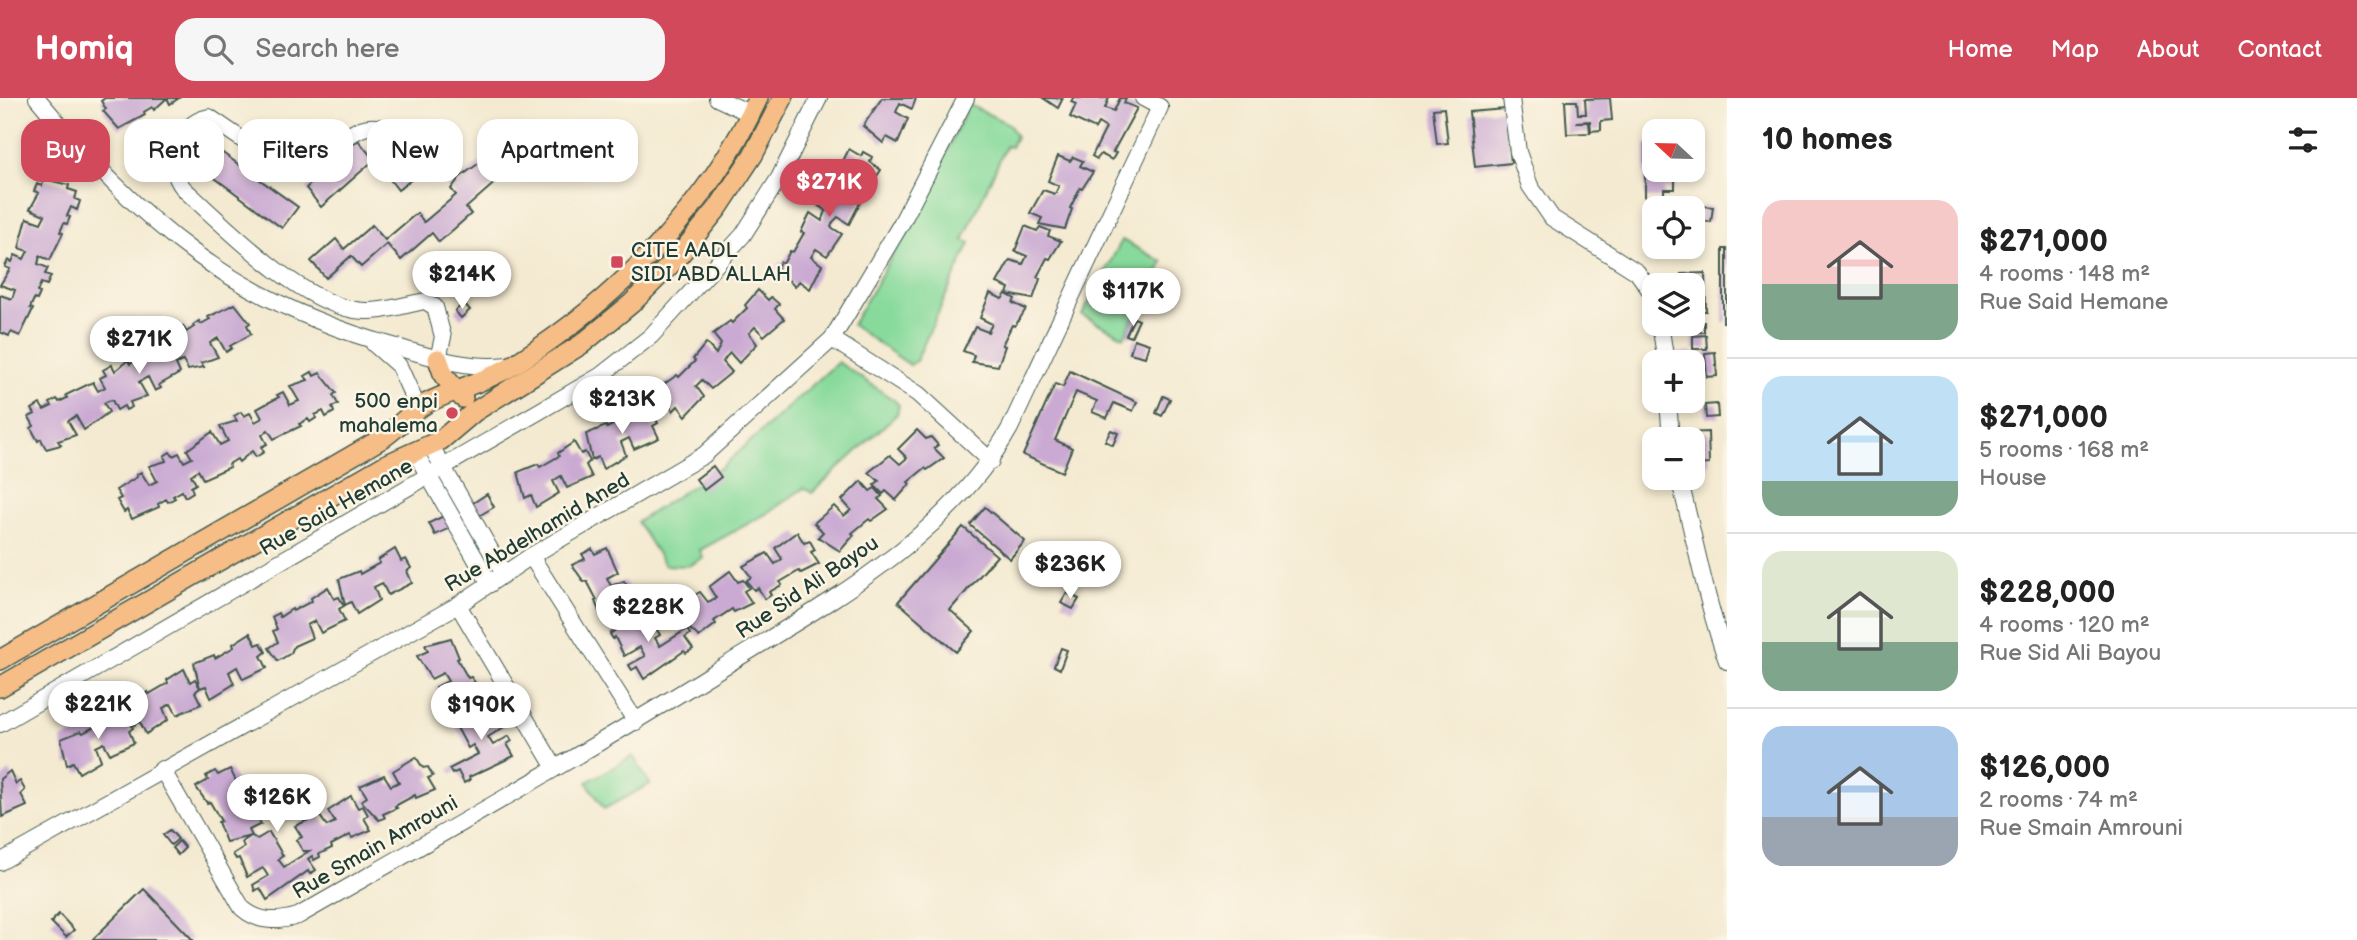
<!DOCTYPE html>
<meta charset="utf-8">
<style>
body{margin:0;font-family:"Balsamiq Sans",sans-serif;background:#f6f6f6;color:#222;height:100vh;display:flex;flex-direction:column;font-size:26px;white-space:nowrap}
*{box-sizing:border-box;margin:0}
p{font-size:23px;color:#767676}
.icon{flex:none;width:38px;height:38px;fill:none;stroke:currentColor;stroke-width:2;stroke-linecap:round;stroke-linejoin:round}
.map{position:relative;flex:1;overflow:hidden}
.sheet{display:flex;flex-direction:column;background:#fff;width:630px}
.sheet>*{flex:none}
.guide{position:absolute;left:21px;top:21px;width:665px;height:63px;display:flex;gap:14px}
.needle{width:46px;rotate:292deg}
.buttons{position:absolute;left:1642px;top:21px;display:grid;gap:14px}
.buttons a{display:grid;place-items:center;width:63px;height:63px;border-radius:14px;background:#fff;box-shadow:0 4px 10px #0003;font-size:35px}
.price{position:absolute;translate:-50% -60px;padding:0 16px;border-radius:24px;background:#fff;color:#222;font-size:23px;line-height:46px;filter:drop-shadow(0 2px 4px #0008)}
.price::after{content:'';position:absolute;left:50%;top:42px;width:21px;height:16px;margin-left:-10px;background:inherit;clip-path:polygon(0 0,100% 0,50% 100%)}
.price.current{background:#d1495b;color:#fff}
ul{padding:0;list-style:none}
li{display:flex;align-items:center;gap:21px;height:175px;padding:0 35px}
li+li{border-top:2px solid #e0e0e0}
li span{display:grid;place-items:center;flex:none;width:196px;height:140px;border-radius:21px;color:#555}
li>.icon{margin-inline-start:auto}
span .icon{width:84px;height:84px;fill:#fffc;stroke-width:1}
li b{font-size:30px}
h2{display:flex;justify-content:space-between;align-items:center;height:84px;padding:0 35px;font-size:30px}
.chip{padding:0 24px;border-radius:21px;background:#fff;box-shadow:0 4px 10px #0003;font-size:24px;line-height:63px}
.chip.current{background:#d1495b;color:#fff}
header{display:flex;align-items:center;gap:42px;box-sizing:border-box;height:98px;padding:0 35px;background:#d1495b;color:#fff}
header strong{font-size:33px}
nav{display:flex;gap:38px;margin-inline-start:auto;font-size:24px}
.search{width:490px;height:63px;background:#f6f6f6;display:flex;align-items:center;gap:18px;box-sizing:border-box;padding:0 24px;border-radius:21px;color:#767676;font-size:26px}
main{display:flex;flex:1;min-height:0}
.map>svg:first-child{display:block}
.green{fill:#88da9c;stroke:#548c68;stroke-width:2}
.building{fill:#caaad3}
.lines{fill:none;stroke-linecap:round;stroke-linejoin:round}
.minor-casing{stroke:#3f574c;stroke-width:18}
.major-casing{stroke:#3f574c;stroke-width:22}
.minor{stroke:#fff;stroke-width:16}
.major{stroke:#f6be86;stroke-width:19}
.poi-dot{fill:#d1495b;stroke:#fcf5e5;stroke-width:2.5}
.labels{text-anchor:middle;stroke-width:5;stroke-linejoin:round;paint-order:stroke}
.poi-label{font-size:21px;fill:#1f3d34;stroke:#fcf5e5;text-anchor:start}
.street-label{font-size:21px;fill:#1f3d34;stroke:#fcf5e5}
</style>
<header>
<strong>Homiq</strong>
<div class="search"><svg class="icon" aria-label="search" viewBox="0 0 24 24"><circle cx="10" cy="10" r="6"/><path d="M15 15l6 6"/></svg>Search here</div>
<nav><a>Home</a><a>Map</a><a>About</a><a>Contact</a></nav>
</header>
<main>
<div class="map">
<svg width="1727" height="842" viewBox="0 0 1727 842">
<rect width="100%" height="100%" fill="#fcf5e5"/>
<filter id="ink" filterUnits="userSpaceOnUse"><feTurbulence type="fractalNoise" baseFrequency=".0143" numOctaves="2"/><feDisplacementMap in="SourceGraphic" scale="14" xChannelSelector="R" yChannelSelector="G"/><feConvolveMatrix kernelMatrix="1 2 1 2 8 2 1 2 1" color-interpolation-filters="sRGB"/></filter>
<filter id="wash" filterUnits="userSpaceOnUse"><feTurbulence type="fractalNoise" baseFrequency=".00686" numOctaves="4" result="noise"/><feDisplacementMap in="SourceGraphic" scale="28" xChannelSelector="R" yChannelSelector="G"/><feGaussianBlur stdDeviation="1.57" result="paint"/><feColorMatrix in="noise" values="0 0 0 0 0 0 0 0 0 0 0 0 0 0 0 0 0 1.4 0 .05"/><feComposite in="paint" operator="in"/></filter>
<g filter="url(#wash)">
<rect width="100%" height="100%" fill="#f4ead1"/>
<g class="green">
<path d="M965 5 1009 26 1016 38 1011 49 1006 48 963 142 970 145 916 263 910 267 852 227 920 110 965 15Z"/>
<path d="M1122 142 1163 164 1124 239 1082 217Z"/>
<path d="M838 264 894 302 899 307 897 316 812 395 804 390 766 416 700 452 703 460 688 468 665 467 637 424 723 368Z"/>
<path d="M633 658 650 686 604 711 587 684Z"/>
</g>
<g id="blocks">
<g class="building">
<path d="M105 0H179L170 6 167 0 154 12 152 9 144 14 145 17 119 31 103 13 106 11 101 3Z"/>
<path d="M882 0H916L912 11 900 5 896 14 908 21 898 45 887 39 883 45 863 28Z"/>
<path d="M1043 0H1063L1058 10Z"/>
<path d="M1073 0H1109L1105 10 1114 13 1120 0H1126L1124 5 1137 10 1113 54 1116 55 1112 62 1101 56 1097 61 1092 58 1106 30 1098 25 1095 31 1070 19 1076 6 1071 4Z"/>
<path d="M1610 0 1612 22 1601 23V32L1591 33 1590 23 1576 24H1589L1590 35 1567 36 1565 3H1577L1578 16H1586L1585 1Z"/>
<path d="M1444 10 1448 45 1437 46 1433 11Z"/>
<path d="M1506 11 1511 65 1475 69 1469 14Z"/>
<path d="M358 42 374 62 321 109 306 90Z"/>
<path d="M206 43 298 109 282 130 192 63Z"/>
<path d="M1654 45V72H1675V91H1664V100H1645V46Z"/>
<path d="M415 46 431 66 398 92 383 72Z"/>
<path d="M849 51 861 58 863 54 872 59 870 64 881 72 866 94 855 87 850 95 861 103 849 126 838 119 833 124 831 129 842 136 827 158 816 151 811 159 822 167 810 191 799 183 795 189 777 170 780 164 783 166 790 153 793 154 804 135 801 134 810 115 822 123 826 113 816 106 829 88 832 90 843 71 840 69Z"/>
<path d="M1058 58 1070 63 1073 59 1083 63 1080 68 1093 74 1082 91 1080 90 1070 110 1072 111 1065 131 1039 126 1042 120 1030 115 1043 92 1055 96 1059 88 1048 83Z"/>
<path d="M482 63 498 82 466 110 471 116 439 144 432 135 401 162 387 146 361 169 351 158 326 180 311 163 336 141 344 151 372 127 385 142 417 115 424 124 456 97 451 91 460 79Z"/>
<path d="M44 81 69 87 68 91 77 94 75 101 80 103 77 112 71 109 67 118 70 119 67 126 64 125 60 134 63 135 50 162 40 158 38 166 48 170 45 176 51 178 47 187 41 185 37 194 40 195 37 202 34 201 30 210 33 211 20 238 11 234 9 238 0 234V197L12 201 15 192 0 187 10 171 5 169 8 162 12 164 15 157 24 161 28 153 19 150 27 120 41 125 45 117 30 111 39 95 34 93 37 86 42 88Z"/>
<path d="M1702 108 1713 109 1711 124 1700 123Z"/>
<path d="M1025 128 1037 133 1040 129 1050 133 1048 138 1061 143 1050 161 1047 160 1037 179 1040 181 1033 201 1007 196 1009 190 997 185 1010 162 1023 166 1027 158 1015 153Z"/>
<rect x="1723" y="151" width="4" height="73"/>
<path d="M1705 175 1706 213H1692V187H1681V176Z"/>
<path d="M758 192 768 202 771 199 779 206 775 211 784 221 764 238 755 229 749 235 757 246 739 265 730 255 726 259 723 264 732 274 711 291 702 282 696 288 704 299 686 318 678 308 673 313 660 289 677 277 679 279 695 263 693 261 706 245 716 256 721 246 713 236 730 223 732 225 747 210 745 207Z"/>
<path d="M990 195 1002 201 1006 196 1015 201 1013 205 1026 211 1015 228 1012 227 1002 247 1005 248 998 268 972 264 974 257 963 253 975 229 988 234 992 226 980 220Z"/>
<path d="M464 205 470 212 461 220 455 213Z"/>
<path d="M235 206 250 225 247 227 251 236 230 248 232 250 226 254 218 240 210 245 218 259 201 265 204 269 188 272 183 263 180 264 176 266 180 275 159 287 161 290 155 293 148 279 139 284 147 298 130 304 132 309 126 312 124 308 117 312 112 302 108 303 104 305 109 314 84 332 76 318 68 323 76 337 58 343 61 347 46 351 41 341 38 343 31 330 34 328 29 319 35 316 32 311 40 306 44 312 52 308 50 305 57 301 59 304 67 300 66 297 93 284 98 293 105 289 100 280 106 277 103 272 112 267 115 273 128 262 130 266 139 261 137 258 164 245 170 255 176 250 171 241 177 238 174 233 183 228 186 234 194 229 193 227 199 223 201 226 210 221 208 219Z"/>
<path d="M1134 220 1139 222 1131 239 1126 237Z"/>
<path d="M1692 224H1704V234H1668V226Z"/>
<path d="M1706 237 1707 251H1693V238Z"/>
<path d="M1134 241 1149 246 1145 259 1130 255Z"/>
<path d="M1693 254 1696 287H1692V264H1674L1673 256Z"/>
<path d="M1715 254 1717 278 1707 279 1705 255Z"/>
<path d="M1070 273 1137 304 1133 313 1114 305 1107 320 1092 314 1097 303 1076 294 1055 342 1072 350 1062 374 1023 357 1055 286 1063 289Z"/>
<path d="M312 274 314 278 320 275 336 295 333 297 338 306 332 309 334 314 326 319 323 313 315 317 316 320 310 324 308 321 299 326 301 328 274 341 268 332 262 337 267 346 261 349 264 354 256 359 252 353 239 364 237 361 229 366 230 369 203 381 198 372 191 377 196 386 191 389 193 394 185 399 182 393 173 398 175 400 168 404 166 401 158 406 159 409 132 421 127 412 124 414 117 402 121 400 116 392 137 379 136 377 141 374 149 387 157 383 149 368 166 363 164 358 170 354 173 358 179 355 184 364 192 360 187 352 212 334 220 347 228 343 220 328 237 323 234 318 241 314 244 318 250 315 255 324 262 320 257 311 279 299 277 297 283 294 290 307 299 303 290 288 308 282 305 278Z"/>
<path d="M1163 298 1170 301 1162 318 1156 315Z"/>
<path d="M642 305 648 318 653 315 658 325 653 328 659 340 634 351 629 340 621 344 626 357 603 371 598 359 592 362 586 336 606 328 607 330 626 320 625 317Z"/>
<path d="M1717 306 1718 319 1706 320 1705 307Z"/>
<path d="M917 332 926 341 931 339 938 347 934 350 944 360 927 372 925 370 908 384 910 386 896 402 886 393 883 396 874 387 879 383 869 374 890 357 900 366 907 360 898 351Z"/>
<path d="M1111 332 1118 335 1113 347 1105 343Z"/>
<path d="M1708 334 1709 366 1692 367V341H1683V335Z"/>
<path d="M574 344 581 356 585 354 590 363 586 367 592 379 567 390 561 378 553 383 559 395 536 409 531 397 525 400 518 374 538 366 540 369 559 358 558 355Z"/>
<path d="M713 368 721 379 704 392 696 381Z"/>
<path d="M861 383 870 393 875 390 882 398 878 401 888 411 871 423 869 421 852 435 854 437 840 453 818 439 823 434 814 425 834 408 844 418 851 412 842 402Z"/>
<path d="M487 396 494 409 477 419 470 407Z"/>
<path d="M469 406 475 419 435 437 429 425Z"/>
<path d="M985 409 1025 443 1010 461 970 427Z"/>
<path d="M963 429 997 458 950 512 974 533 956 554 898 504Z"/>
<path d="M797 434 804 445 810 443 815 452 811 454 819 466 801 475 799 473 780 484 782 487 769 494 771 497 765 501 758 490 754 492 746 483 751 479 743 468 767 455 775 466 782 461 775 450Z"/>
<path d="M607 450 618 474 607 480 611 488 624 483 638 505 626 511 629 517 603 523 595 503 597 502 587 483 584 484 572 467 585 461 582 456 592 451 595 456Z"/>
<path d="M395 451 401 463 406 461 411 470 407 473 412 485 388 497 382 485 374 489 379 502 357 516 351 504 345 507 339 481 359 473 360 476 380 465 378 462Z"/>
<path d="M730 473 738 484 743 482 749 490 744 493 752 505 734 514 732 511 714 523 716 526 699 539 679 521 685 517 677 507 700 494 708 504 716 500 709 489Z"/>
<path d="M328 489 334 501 339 499 344 508 339 511 345 523 321 535 315 523 307 527 312 540 294 548 291 555 278 563 269 550 278 544 273 533 277 531 272 519 278 515 280 519 292 511 293 513 312 503 311 500Z"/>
<path d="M1067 495 1079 501 1073 511 1061 505Z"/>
<path d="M646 513 660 537 655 540 660 548 687 531 690 536 685 540 693 551 686 555 684 553 644 581 637 569 632 572 629 567 645 558 640 549 624 558 615 539 613 541 610 536 621 528 618 523 631 516 634 521Z"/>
<path d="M250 535 256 547 261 545 266 554 261 558 267 570 243 581 237 569 229 574 234 586 211 600 206 588 200 590 195 594 201 606 177 617 171 606 163 610 168 622 146 636 140 624 134 627 128 601 134 598 136 601 148 594 149 596 168 585 167 582 184 571 190 584 195 581 200 590 194 565 214 557 215 560 234 549 233 546Z"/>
<path d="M451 540 459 560 457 561 468 580 471 579 482 595 470 602 472 606 463 611 460 607 448 613 436 589 448 583 443 575 431 581 417 558 428 553 425 547Z"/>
<path d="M1061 550 1067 552 1060 571 1054 568Z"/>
<path d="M492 605 495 611 492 612 504 629 488 639 493 647 509 638 512 643 507 646 514 658 469 679 470 682 464 685 458 673 452 676 449 671 478 656 473 647 468 650 455 626 467 619 465 614 477 607 480 612Z"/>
<path d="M117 610 124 623 128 620 133 630 129 633 134 645 110 656 104 645 96 649 101 662 79 675 73 664 67 667 61 641 81 633 83 635 102 625 100 622Z"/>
<path d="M416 659 423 670 428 669 433 678 428 680 435 692 416 700 415 697 395 708 397 710 383 716 385 720 379 722 361 703 367 699 360 688 384 677 391 688 399 684 393 673Z"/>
<path d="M230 671 242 695 230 701 235 709 247 704 261 726 249 732 252 738 257 741 269 734 283 758 278 761 284 769 309 753H303L296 742 302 739 295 728 319 717 327 728 335 724 328 713 351 698 358 710 363 708 368 717 364 720 371 732 352 740 350 737 331 747 332 750 319 756 320 759 314 762 312 758 308 761 316 772 310 776 308 773 267 802 260 790 255 793 253 787 268 778 263 770 247 779 239 760 236 761 233 756 244 749 242 744 251 738 226 744 218 724 221 723 210 704 207 705 196 689 208 682 206 678 215 673 218 677Z"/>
<path d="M10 673 16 686 20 683 25 692 21 696 27 708 2 719 0 681Z"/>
<path d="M170 732 178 741 171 747 163 737Z"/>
<path d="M179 743 185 750 178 757 172 750Z"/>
<path d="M144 791 193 842H92Z"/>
<path d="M59 816 74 832 66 839 51 824Z"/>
</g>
</g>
</g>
<g filter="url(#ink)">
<use href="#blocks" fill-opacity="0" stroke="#3f574c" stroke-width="2"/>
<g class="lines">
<defs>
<g id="minor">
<path d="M37 0C142 126 232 203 393 248 432 259 468 272 508 267"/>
<path d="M717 0 751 16"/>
<path d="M1511 0 1518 54 1530 88 1552 120 1637 174 1654 198"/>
<path d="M398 39C350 0 326 85 284 70L209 19C178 25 162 65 184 91 226 129 298 203 355 212 378 216 403 207 425 203L435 209 443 239 438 261"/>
<path d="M1660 226 1666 264"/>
<path d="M832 241 918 296 991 363"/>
<path d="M374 246 399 268 418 310"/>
<path d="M1668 303 1671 341"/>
<path d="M431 348 504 476"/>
<path d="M415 354 490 486"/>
<path d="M1679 380C1695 441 1706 504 1727 563"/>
<path d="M531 458 636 624"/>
<path d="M458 507 555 670"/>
<path d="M0 626 600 278 651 238 743 137 779 80 819 0"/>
<path d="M162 671 242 810C259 825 278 824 298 818 438 738 579 659 715 574 823 507 946 443 1010 330L1160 9 1143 0"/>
<path d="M0 764 458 507 531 458 704 357 832 241 901 126 966 0"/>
</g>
<g id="major">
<path d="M438 261 444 278 463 300"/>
<path d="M0 562 381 341C397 331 409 315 427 305 457 290 489 283 518 264 617 201 709 108 758 0"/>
<path d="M0 589 385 367 441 342 474 314 582 246 632 205 677 160 718 110 753 57 783 0"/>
</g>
</defs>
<use href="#minor" class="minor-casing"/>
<use href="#major" class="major-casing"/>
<use href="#minor" class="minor"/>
<use href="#major" class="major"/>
</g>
</g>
<g class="poi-dot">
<rect x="610" y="157" width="14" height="14" rx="3.5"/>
<circle cx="452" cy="315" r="7"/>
</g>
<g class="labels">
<g class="poi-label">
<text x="631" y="159">CITE AADL<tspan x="631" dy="24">SIDI ABD ALLAH</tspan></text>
<text x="438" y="310" text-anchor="end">500 enpi<tspan x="438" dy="24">mahalema</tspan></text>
</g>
<g class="street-label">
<text transform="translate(336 409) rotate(-30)" y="7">Rue Said Hemane</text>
<text transform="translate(537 434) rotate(-31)" y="7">Rue Abdelhamid Aned</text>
<text transform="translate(807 489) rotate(-34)" y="7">Rue Sid Ali Bayou</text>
<text transform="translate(375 749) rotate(-30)" y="7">Rue Smain Amrouni</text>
</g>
</g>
</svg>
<div class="buttons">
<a><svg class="needle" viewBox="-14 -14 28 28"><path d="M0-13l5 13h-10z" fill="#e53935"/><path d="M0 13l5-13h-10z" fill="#767676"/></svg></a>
<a><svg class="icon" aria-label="locate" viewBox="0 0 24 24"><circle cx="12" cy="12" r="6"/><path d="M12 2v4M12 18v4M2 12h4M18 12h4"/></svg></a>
<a><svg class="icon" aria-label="layers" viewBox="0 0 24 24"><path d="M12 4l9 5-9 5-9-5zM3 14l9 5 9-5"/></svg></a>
<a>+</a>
<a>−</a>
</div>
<b class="price current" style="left:829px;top:121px">$271K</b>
<b class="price" style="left:462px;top:213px">$214K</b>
<b class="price" style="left:1133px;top:230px">$117K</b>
<b class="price" style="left:139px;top:278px">$271K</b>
<b class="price" style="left:622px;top:338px">$213K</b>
<b class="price" style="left:1070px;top:503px">$236K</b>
<b class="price" style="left:648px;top:546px">$228K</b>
<b class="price" style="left:98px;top:643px">$221K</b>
<b class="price" style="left:481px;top:644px">$190K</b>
<b class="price" style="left:277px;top:736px">$126K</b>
<div class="guide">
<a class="chip current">Buy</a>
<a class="chip">Rent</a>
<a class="chip">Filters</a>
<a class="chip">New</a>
<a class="chip">Apartment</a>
</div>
</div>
<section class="sheet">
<h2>10 homes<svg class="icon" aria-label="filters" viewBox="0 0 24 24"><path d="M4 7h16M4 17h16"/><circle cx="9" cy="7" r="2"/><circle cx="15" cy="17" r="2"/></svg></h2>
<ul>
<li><span style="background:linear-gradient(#f6c9c9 60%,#7fa58c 0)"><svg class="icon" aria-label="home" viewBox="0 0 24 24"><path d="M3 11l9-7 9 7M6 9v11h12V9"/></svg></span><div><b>$271,000</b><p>4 rooms · 148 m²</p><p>Rue Said Hemane</p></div></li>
<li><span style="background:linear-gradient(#bfe0f5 75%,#7fa58c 0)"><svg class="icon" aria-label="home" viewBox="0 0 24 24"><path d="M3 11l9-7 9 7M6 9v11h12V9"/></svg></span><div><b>$271,000</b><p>5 rooms · 168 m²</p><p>House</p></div></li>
<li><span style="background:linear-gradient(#dfe7d0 65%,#7fa58c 0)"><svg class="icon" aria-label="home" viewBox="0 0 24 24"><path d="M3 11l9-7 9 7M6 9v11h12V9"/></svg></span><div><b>$228,000</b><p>4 rooms · 120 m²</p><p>Rue Sid Ali Bayou</p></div></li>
<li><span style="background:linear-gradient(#a9c7e8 65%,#9aa5b1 0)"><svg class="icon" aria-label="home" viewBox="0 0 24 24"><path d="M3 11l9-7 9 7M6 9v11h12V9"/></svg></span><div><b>$126,000</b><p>2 rooms · 74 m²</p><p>Rue Smain Amrouni</p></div></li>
</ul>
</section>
</main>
